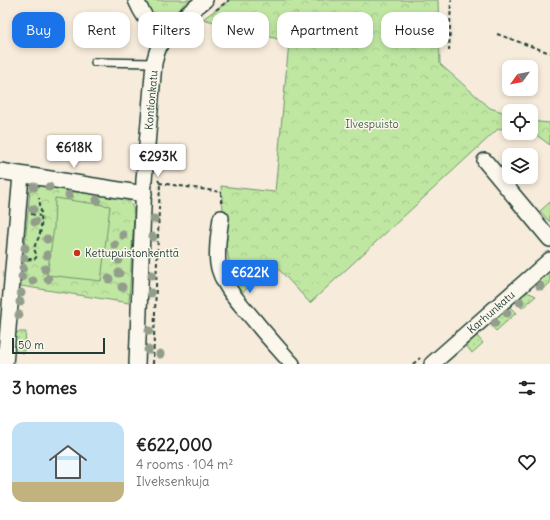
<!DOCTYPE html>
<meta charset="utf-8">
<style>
body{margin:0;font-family:Delius,sans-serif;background:#f2f2f2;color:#222;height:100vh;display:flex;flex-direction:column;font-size:15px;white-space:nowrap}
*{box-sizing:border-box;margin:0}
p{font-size:13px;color:#767676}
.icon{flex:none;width:22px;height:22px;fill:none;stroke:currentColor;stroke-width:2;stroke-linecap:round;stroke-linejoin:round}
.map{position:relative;height:364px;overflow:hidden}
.sheet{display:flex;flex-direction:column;background:#fff;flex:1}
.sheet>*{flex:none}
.banner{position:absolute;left:12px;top:12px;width:526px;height:36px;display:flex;gap:8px}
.needle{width:26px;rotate:237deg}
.fabs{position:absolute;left:502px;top:60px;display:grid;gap:8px}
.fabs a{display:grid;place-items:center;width:36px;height:36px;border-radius:8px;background:#fff;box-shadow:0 2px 6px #0003;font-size:20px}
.scale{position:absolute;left:12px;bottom:10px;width:93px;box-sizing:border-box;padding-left:4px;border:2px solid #1f3d34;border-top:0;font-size:11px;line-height:14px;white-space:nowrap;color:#1f3d34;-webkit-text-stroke:3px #fbf7ec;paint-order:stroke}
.price{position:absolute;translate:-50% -34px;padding:0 9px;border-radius:4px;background:#fff;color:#222;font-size:13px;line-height:26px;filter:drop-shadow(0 1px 2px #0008)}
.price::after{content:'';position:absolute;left:50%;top:24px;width:12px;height:9px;margin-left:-6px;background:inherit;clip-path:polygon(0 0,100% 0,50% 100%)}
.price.current{background:#1a73e8;color:#fff}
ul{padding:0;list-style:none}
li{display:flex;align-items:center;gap:12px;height:100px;padding:0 12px}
li span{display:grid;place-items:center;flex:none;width:112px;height:80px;border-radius:12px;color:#555}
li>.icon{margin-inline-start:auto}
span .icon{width:48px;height:48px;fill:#fffc;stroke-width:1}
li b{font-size:17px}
h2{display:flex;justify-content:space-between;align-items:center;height:48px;padding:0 12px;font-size:17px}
.tag{padding:0 14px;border-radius:12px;background:#fff;box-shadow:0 2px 6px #0003;font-size:14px;line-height:36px}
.tag.current{background:#1a73e8;color:#fff}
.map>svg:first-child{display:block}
.grass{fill:url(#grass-dots);stroke:#6f926b}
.forest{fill:url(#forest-crowns);stroke:#6f926b}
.pitch{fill:#bfe7a2;stroke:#6f926b}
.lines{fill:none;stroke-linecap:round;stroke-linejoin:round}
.service-casing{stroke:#1f3d34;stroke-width:10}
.minor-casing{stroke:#1f3d34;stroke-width:18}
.path{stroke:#1f3d34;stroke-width:2;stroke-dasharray:4 3;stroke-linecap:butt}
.service{stroke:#fbf7ec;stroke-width:7}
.minor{stroke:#fbf7ec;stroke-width:15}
.tree{fill:#929e8b}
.poi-dot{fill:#c8321e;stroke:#fbf7ec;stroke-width:1.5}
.labels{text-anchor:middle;stroke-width:3;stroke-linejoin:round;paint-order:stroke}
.street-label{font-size:11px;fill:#1f3d34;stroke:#fbf7ec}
.park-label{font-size:11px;fill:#3f5f4a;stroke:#fbf7ec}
.poi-label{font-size:11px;fill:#1f3d34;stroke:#fbf7ec;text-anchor:start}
</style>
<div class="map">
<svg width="550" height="364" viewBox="0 0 550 364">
<defs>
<pattern id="grass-dots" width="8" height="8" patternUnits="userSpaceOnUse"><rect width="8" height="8" fill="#bfe7a2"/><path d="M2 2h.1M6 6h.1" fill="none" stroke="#a4c78c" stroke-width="1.8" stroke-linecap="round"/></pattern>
<pattern id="forest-crowns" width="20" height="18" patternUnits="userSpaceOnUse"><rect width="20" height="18" fill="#bfe7a2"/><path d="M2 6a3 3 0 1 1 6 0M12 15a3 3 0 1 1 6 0" fill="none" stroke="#a4c78c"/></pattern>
</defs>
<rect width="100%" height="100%" fill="#f7ecdb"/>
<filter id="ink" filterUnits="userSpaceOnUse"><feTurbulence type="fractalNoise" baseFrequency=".025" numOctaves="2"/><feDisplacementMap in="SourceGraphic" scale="8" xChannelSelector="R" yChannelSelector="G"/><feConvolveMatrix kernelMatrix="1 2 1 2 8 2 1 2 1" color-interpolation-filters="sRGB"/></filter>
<g filter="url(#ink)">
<g class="grass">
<path d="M550 269V283L542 290 534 283Z"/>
<path d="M525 291 536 296 522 308 514 301Z"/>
<path d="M509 306 516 313 496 331 489 323Z"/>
<path d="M18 332H26L24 353 14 351 13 334Z"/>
<path d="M476 335 483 343 472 353 465 344Z"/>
</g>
<g class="forest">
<path d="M143 0H194L166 23 163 25C153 19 147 10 143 0Z"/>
<path d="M229 0H438L440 64 490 108 509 114V128L498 129 310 303 274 264 240 295 231 272 226 245 221 186 275 192 289 42 203 19Z"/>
<path d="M531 120 539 122 550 123V145L531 131Z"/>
<path d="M31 180 125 197C130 202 134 207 134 214L129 303 21 286Z"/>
<path d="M550 202V222L540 211Z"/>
</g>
<path class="pitch" d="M55 198 110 206 101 281 47 275 54 228Z"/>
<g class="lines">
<defs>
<path id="service" d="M95 62 154 63"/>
<g id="minor">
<path d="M136 0C142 15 152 27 162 40"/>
<path d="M485 161 550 239"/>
<path d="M0 171 144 194"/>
<path d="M221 218C219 233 216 249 218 264 222 286 240 303 254 320 266 335 279 349 292 364"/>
<path d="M5 364 21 175"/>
<path d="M137 364 144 180 154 63C156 55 158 46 163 39 174 23 190 12 205 0"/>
<path d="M432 364 550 260"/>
</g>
</defs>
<use href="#service" class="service-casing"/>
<use href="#minor" class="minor-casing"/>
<g class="path">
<path d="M216 10 229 0"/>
<path d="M497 34 550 53"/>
<path d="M449 51 451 0"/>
<path d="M159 183 221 192V205"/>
<path d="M31 214 40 216"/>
<path d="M28 260 30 259 34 260 37 256 34 249C35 244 37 241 39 237 43 225 41 210 39 198"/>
<path d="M153 364 160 183 158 180"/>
<path d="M413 364 420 358"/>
</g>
<use href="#service" class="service"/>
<use href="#minor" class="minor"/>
</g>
<g class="tree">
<circle cx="34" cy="187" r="4.5"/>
<circle cx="49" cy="187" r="4.5"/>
<circle cx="69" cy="195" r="4.5"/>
<circle cx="97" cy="200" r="4.5"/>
<circle cx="33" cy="209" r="4.5"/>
<circle cx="154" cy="219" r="4.5"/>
<circle cx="35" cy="222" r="4.5"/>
<circle cx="123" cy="235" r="4.5"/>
<circle cx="153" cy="237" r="4.5"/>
<circle cx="47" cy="239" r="4.5"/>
<circle cx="115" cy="245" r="4.5"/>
<circle cx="25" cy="248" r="4.5"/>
<circle cx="47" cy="255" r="4.5"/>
<circle cx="24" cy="258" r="4.5"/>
<circle cx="119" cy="260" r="4.5"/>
<circle cx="23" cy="268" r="4.5"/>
<circle cx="45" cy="269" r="4.5"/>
<circle cx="119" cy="273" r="4.5"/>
<circle cx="152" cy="275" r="4.5"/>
<circle cx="22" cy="277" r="4.5"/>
<circle cx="48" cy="279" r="4.5"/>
<circle cx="109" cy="279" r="4.5"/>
<circle cx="33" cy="281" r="4.5"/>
<circle cx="540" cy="286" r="4.5"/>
<circle cx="122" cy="287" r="4.5"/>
<circle cx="21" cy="293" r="4.5"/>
<circle cx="151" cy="293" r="4.5"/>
<circle cx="20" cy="302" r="4.5"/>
<circle cx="520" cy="302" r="4.5"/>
<circle cx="507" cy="313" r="4.5"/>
<circle cx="19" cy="315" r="4.5"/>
<circle cx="495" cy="323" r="4.5"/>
<circle cx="149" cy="331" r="4.5"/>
<circle cx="148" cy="350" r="4.5"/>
<circle cx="160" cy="354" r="4.5"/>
</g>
</g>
<circle class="poi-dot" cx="77" cy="253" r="4"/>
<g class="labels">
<g class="street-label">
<text transform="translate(151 100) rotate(-85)" y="4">Kontionkatu</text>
<text transform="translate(491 312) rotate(-41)" y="4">Karhunkatu</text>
</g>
<g class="park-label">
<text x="372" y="128">Ilvespuisto</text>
</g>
<g class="poi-label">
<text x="85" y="257">Kettupuistonkenttä</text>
</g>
</g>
</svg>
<div class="fabs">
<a><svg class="needle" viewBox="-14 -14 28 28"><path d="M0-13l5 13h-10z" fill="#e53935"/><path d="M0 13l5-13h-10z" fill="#767676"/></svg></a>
<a><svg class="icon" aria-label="locate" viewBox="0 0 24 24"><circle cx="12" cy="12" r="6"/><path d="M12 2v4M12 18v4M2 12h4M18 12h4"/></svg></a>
<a><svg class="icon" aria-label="layers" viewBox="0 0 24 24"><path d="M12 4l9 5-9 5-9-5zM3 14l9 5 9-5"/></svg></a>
</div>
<div class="scale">50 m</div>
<b class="price" style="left:74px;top:169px">€618K</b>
<b class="price" style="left:158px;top:178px">€293K</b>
<b class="price current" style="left:250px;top:294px">€622K</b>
<div class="banner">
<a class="tag current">Buy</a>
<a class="tag">Rent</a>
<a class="tag">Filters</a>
<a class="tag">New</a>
<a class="tag">Apartment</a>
<a class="tag">House</a>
</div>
</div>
<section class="sheet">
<h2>3 homes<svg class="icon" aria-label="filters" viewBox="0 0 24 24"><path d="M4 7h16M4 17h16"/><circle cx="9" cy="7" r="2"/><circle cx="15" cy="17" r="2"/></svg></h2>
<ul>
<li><span style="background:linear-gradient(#bfe0f5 75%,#c2b280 0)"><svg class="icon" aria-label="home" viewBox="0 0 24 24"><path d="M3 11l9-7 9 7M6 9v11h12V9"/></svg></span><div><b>€622,000</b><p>4 rooms · 104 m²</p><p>Ilveksenkuja</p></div><svg class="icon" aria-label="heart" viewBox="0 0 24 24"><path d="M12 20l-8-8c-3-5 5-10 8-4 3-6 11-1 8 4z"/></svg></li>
</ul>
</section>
